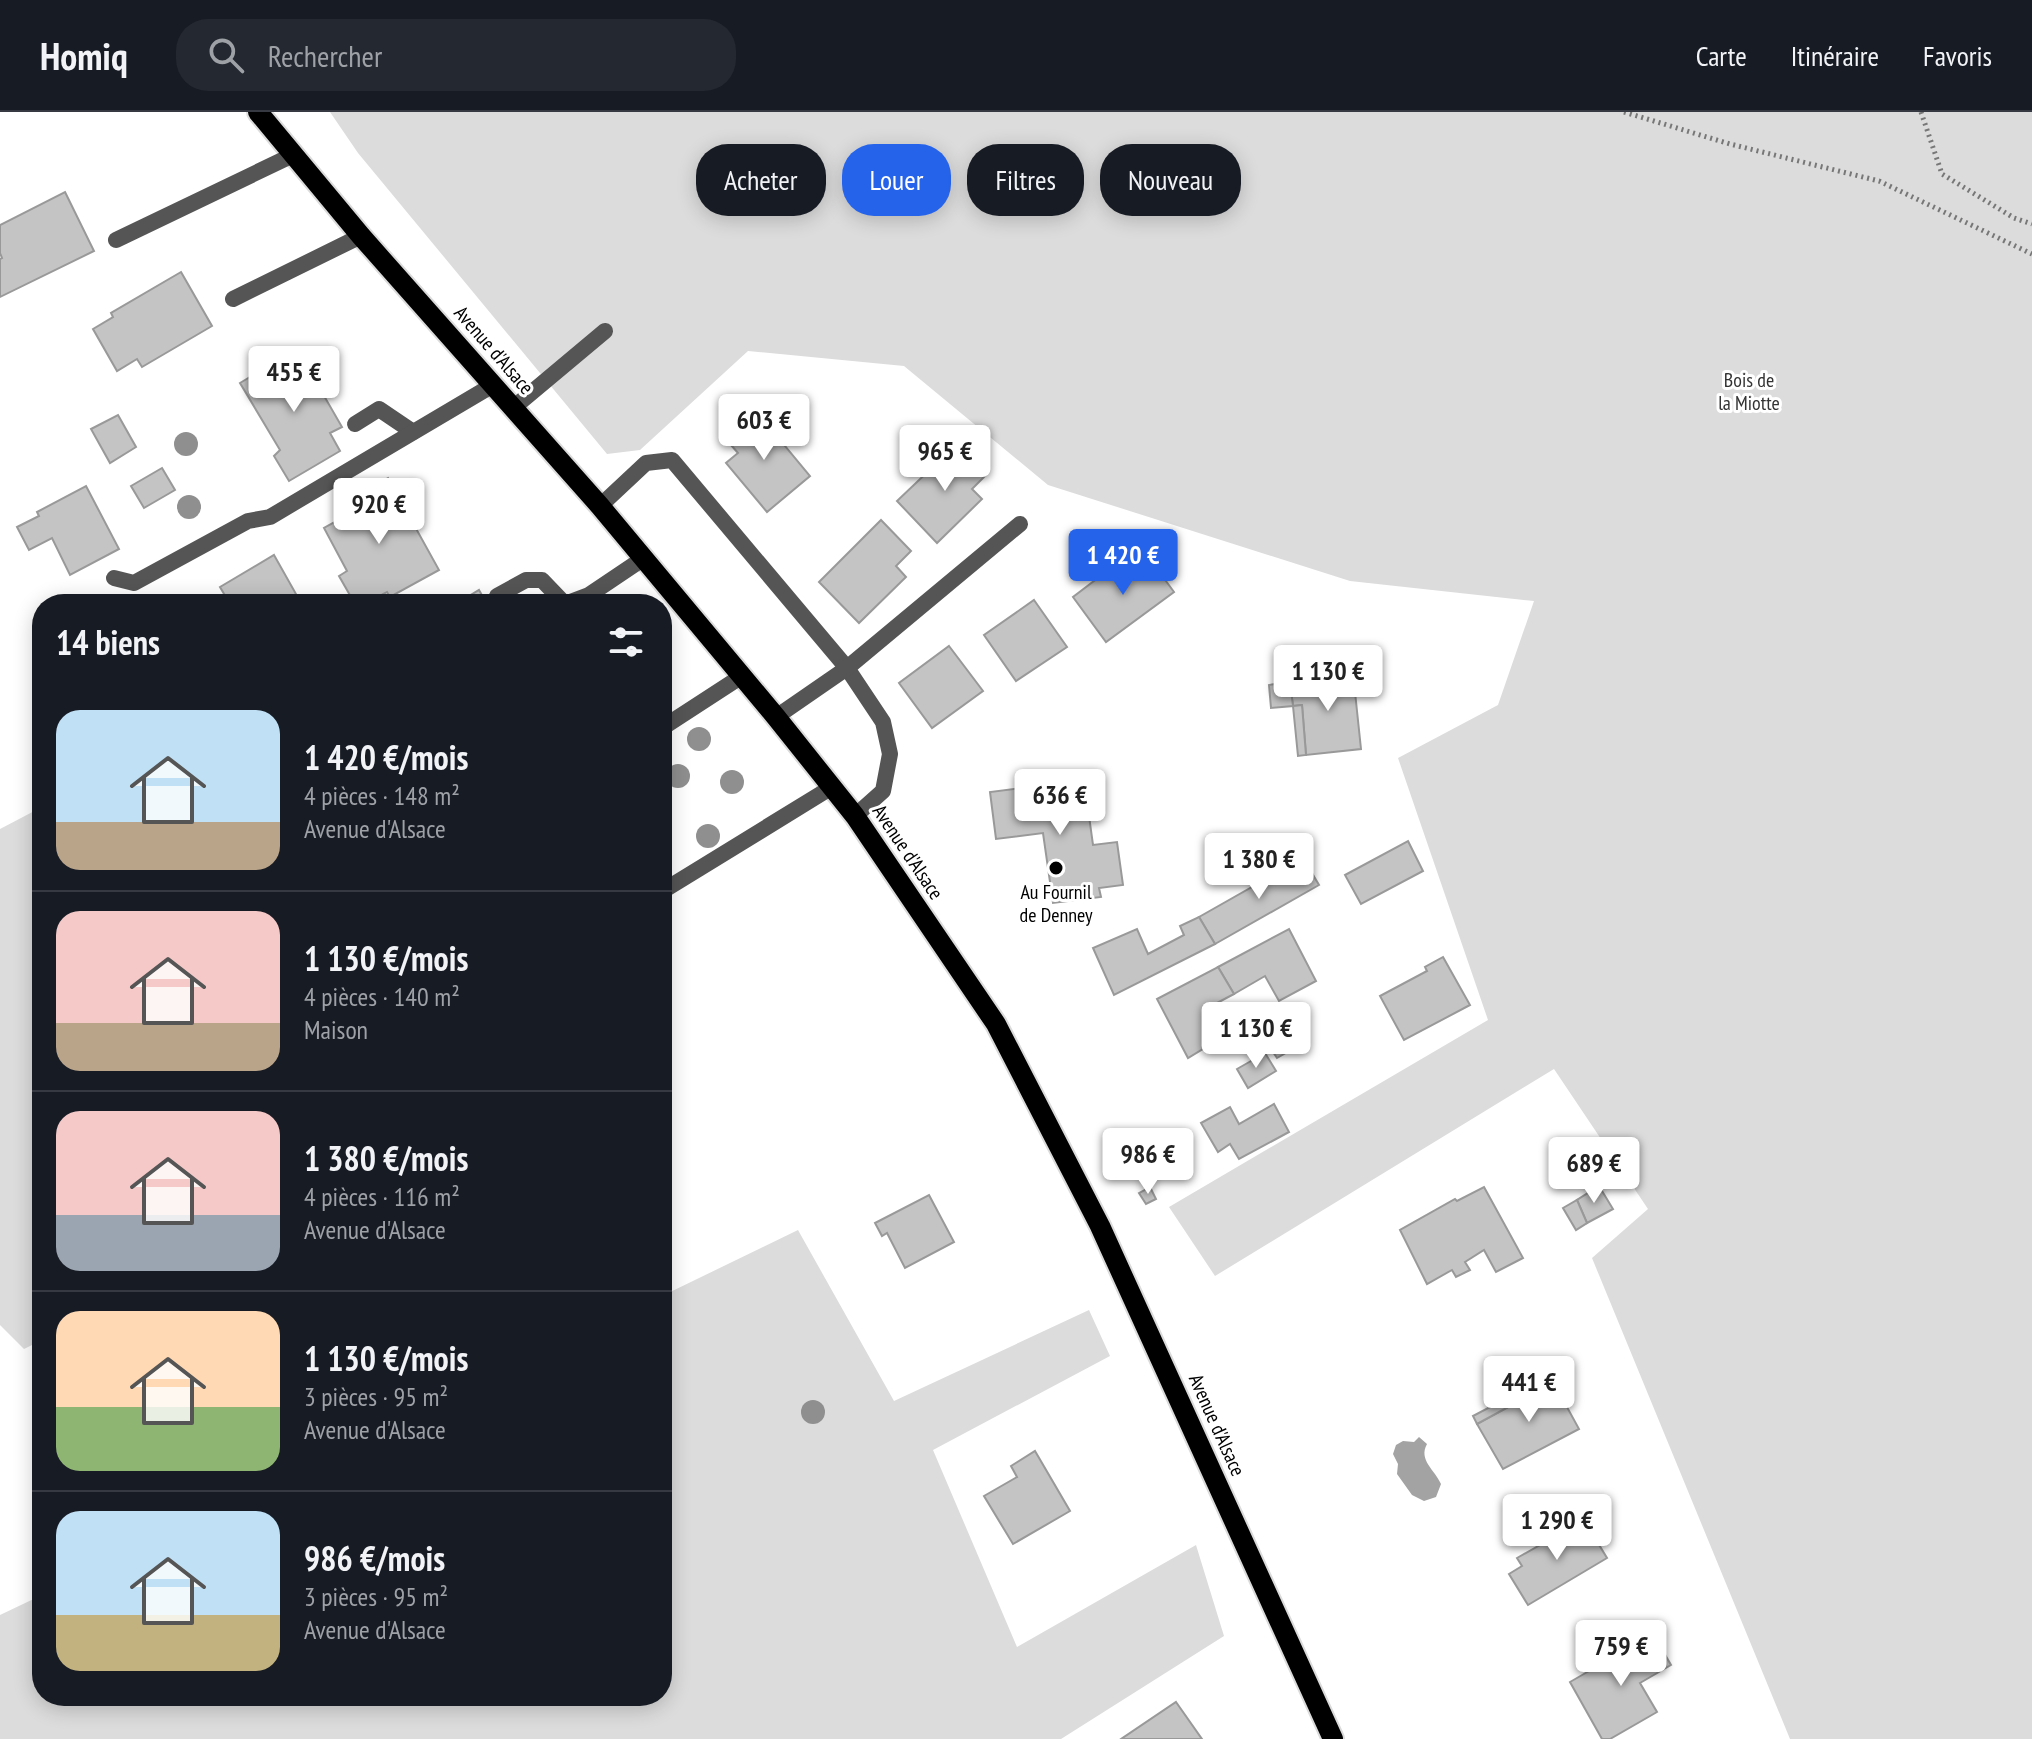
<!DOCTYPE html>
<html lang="fr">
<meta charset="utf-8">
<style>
body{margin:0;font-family:"PT Sans Narrow",sans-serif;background:#242831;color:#f1f3f6;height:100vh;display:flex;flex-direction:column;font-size:30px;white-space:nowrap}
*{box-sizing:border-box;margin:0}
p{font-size:26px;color:#9ea1a6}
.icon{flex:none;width:44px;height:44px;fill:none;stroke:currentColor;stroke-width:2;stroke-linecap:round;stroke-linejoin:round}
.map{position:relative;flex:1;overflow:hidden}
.details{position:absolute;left:32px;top:482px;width:640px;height:1112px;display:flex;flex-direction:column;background:#171b24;border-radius:32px;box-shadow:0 4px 20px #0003}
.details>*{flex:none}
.top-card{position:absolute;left:696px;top:32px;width:760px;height:72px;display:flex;gap:16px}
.price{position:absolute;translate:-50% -68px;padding:0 18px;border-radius:8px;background:#fff;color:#222;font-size:26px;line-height:52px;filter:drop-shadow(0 2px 4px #0008)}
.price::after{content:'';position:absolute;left:50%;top:48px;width:24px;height:18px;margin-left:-12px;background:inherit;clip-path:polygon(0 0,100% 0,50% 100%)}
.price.selected{background:#2563eb;color:#fff}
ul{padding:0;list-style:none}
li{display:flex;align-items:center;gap:24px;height:200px;padding:0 24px}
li+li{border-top:2px solid #363941}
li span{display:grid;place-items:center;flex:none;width:224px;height:160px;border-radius:24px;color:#555}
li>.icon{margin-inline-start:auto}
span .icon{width:96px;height:96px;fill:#fffc;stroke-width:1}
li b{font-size:34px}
h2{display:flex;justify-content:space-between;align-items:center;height:96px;padding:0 24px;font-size:34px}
.tag{padding:0 28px;border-radius:32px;background:#171b24;box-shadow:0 4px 20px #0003;font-size:28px;line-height:72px}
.tag.selected{background:#2563eb;color:#fff}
header{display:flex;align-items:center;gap:48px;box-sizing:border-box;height:112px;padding:0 40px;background:#171b24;border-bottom:2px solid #363941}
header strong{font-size:38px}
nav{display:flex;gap:44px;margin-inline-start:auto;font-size:28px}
.search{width:560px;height:72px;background:#242831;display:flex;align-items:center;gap:20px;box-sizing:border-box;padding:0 28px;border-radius:32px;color:#9ea1a6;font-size:30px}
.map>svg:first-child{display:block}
.green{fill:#dcdcdc}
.water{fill:#a3a3a3}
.building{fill:#c4c4c4;stroke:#999;stroke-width:2}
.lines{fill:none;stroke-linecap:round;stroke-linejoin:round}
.primary-casing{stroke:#dbdbdb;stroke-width:24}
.path{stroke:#777;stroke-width:5;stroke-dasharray:2 4;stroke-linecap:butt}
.lane{stroke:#555;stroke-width:16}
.primary{stroke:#000;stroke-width:20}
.tree{fill:#8f8f8f}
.poi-dot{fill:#000;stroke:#fff;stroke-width:3}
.labels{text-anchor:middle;stroke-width:6;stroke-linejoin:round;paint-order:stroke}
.street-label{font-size:20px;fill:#000;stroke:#fff}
.park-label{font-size:20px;fill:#333;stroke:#fff}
.poi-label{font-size:20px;fill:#000;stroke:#fff}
</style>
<header>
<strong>Homiq</strong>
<div class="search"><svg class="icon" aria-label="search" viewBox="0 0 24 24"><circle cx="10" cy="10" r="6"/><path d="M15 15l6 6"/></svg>Rechercher</div>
<nav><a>Carte</a><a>Itinéraire</a><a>Favoris</a></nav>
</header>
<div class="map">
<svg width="2032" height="1627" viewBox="0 0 2032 1627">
<rect width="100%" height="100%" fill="#fff"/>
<g class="green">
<path d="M330 0H2032V1627H1790L1592 1146 1648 1097 1554 957 1215 1164 1169 1095 1488 908 1398 646 1498 593 1534 489 1350 469 1048 373 904 254 748 239 640 338 607 342 358 41Z"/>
<path d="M42 695V1228L24 1237 0 1213V717Z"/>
<path d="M798 1118 894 1289 1089 1198 1110 1244 933 1338 1017 1535 1196 1433 1224 1524 1061 1627H0V1503L42 1483V1584H662V1184Z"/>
</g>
<path class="water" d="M1419 1325 1427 1332C1418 1348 1435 1358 1441 1372L1436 1385 1424 1389 1412 1383 1397 1362 1398 1352 1393 1342 1396 1333 1403 1329 1414 1330Z"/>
<g class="building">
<path d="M65 80 94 139 0 185V147L2 146 0 141V113Z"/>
<path d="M181 160 212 214 142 255 137 247 117 259 93 217 113 205 111 201Z"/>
<path d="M297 237 342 315 330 321 340 339 289 369 274 344 280 338 240 271Z"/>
<path d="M756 299 810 364 767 400 726 351 738 341 724 325Z"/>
<path d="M118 303 136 335 110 351 91 317Z"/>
<path d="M958 331 987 362 972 377 982 387 937 431 897 389Z"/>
<path d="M162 356 175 378 144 396 131 374Z"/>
<path d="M388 366 439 458 390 485 387 480 364 492H355L339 464 347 459 324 416 349 402 344 391Z"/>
<path d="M86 374 119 437 70 463 52 426 29 438 17 415 39 404 37 400Z"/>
<path d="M881 408 911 439 896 454 906 465 859 511 819 470Z"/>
<path d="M274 443 296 482 278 492H230L220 475Z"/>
<path d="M1149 446 1174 480 1106 530 1073 485 1123 447 1132 459Z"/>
<path d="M479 478 487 492H456Z"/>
<path d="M1034 488 1067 535 1016 569 984 523Z"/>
<path d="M949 534 983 579 932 616 899 571Z"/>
<path d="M1353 561 1361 637 1306 643 1302 593 1293 594 1290 570Z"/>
<path d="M1290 570 1293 594 1271 596 1269 573Z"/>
<path d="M1302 593 1306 643 1298 644 1293 594Z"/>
<path d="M1084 668 1093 733 1117 730 1123 773 1099 776 1101 785 1053 791 1043 721 996 727 990 680Z"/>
<path d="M1408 729 1423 759 1361 792 1345 763Z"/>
<path d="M1303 746 1319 773 1215 832 1199 805Z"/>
<path d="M1199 805 1215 832 1114 883 1093 836 1137 817 1148 842 1184 823 1180 814Z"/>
<path d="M1289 817 1316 869 1279 889 1265 864 1234 882 1218 855Z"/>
<path d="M1443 845 1470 893 1404 928 1380 884 1427 859 1425 855Z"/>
<path d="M1218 855 1234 882 1215 892 1229 921 1188 946 1157 887Z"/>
<path d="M1285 929 1291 938 1277 946 1271 937Z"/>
<path d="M1265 941 1276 959 1248 976 1237 957Z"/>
<path d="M1274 992 1289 1020 1239 1047 1230 1032 1218 1040 1201 1011 1230 995 1239 1012Z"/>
<path d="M1599 1074 1613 1097 1587 1111 1577 1088Z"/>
<path d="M1150 1075 1156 1087 1146 1092 1139 1081Z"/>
<path d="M1484 1075 1523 1146 1496 1160 1484 1138 1465 1150 1470 1158 1456 1165 1452 1158 1427 1172 1400 1118 1455 1087 1457 1089Z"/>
<path d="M929 1083 954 1130 905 1156 887 1121 882 1124 875 1111Z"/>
<path d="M1577 1088 1587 1111 1576 1118 1563 1096Z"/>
<path d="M1550 1264 1579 1317 1503 1357 1477 1312 1532 1282 1528 1275Z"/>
<path d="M1528 1275 1532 1282 1477 1312 1473 1304Z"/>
<path d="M1035 1339 1070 1399 1013 1432 984 1384 1017 1365 1011 1354Z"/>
<path d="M1584 1408 1607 1446 1528 1493 1509 1462 1522 1454 1517 1446Z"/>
<path d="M1653 1522 1671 1553 1640 1571 1657 1600 1610 1627H1602L1570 1570Z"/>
<path d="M1176 1590 1202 1627H1121Z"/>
</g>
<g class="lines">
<defs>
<path id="primary" d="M258 0 361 124 600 394 776 605 855 704 996 912 1100 1114 1333 1627"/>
</defs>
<use href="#primary" class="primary-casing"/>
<g class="path">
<path d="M1624 0 1730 32 1879 69 2032 142"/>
<path d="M1921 0 1942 62 2014 106 2032 112"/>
</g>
<g class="lane">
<path d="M116 128 293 43"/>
<path d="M233 187 361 124"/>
<path d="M513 296 605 219"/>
<path d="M355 312 379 297 413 320"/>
<path d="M600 394 646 351 672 348 847 556 883 610 890 642 883 679 855 704"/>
<path d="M114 466 134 471 248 409 270 405 493 273"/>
<path d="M497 484 526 468H542L565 492 589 483 644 446"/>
<path d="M776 605 847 556 1020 412"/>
<path d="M662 616 742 564"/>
<path d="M662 770 666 777 832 675"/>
</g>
<use href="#primary" class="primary"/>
</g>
<g class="tree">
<circle cx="186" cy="332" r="12"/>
<circle cx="189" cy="395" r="12"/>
<circle cx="699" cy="627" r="12"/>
<circle cx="678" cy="664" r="12"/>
<circle cx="732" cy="670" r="12"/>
<circle cx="708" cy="724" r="12"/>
<circle cx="813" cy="1300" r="12"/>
</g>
<circle class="poi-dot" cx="1056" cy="756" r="8"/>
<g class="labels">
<g class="street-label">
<text transform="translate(494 238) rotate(49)" y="7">Avenue d'Alsace</text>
<text transform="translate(908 740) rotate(56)" y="7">Avenue d'Alsace</text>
<text transform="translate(1217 1313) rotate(66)" y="7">Avenue d'Alsace</text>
</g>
<g class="park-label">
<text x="1749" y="275">Bois de<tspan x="1749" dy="23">la Miotte</tspan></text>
</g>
<g class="poi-label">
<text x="1056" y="787">Au Fournil<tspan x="1056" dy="23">de Denney</tspan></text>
</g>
</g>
</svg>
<b class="price" style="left:294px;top:302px">455 €</b>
<b class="price" style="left:764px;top:350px">603 €</b>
<b class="price" style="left:945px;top:381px">965 €</b>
<b class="price" style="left:379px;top:434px">920 €</b>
<b class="price selected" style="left:1123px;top:485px">1 420 €</b>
<b class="price" style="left:1328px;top:601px">1 130 €</b>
<b class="price" style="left:1060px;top:725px">636 €</b>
<b class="price" style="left:1259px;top:789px">1 380 €</b>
<b class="price" style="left:1256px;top:958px">1 130 €</b>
<b class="price" style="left:1148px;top:1084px">986 €</b>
<b class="price" style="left:1594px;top:1093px">689 €</b>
<b class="price" style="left:1529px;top:1312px">441 €</b>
<b class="price" style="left:1557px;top:1450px">1 290 €</b>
<b class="price" style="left:1621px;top:1576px">759 €</b>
<div class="top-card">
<a class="tag">Acheter</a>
<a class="tag selected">Louer</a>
<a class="tag">Filtres</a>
<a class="tag">Nouveau</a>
</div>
<section class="details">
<h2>14 biens<svg class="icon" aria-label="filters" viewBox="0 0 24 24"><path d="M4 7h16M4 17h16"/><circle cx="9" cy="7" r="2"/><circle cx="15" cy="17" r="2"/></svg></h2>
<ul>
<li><span style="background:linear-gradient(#bfe0f5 70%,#b9a48a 0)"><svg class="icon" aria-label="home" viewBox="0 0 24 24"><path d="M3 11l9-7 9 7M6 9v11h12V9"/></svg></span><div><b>1 420 €/mois</b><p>4 pièces · 148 m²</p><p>Avenue d'Alsace</p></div></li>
<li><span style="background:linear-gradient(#f6c9c9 70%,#b9a48a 0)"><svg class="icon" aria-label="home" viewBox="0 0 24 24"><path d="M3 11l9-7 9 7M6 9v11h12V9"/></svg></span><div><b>1 130 €/mois</b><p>4 pièces · 140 m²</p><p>Maison</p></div></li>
<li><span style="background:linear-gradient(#f6c9c9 65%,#9aa5b1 0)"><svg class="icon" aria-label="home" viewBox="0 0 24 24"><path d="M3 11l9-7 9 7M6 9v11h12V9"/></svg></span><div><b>1 380 €/mois</b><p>4 pièces · 116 m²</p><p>Avenue d'Alsace</p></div></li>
<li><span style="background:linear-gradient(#ffd9b3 60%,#8fb573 0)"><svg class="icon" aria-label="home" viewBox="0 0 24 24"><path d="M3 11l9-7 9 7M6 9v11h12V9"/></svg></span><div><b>1 130 €/mois</b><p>3 pièces · 95 m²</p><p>Avenue d'Alsace</p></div></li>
<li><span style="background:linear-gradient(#bfe0f5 65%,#c2b280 0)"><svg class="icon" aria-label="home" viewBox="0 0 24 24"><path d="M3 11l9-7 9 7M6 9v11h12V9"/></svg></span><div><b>986 €/mois</b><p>3 pièces · 95 m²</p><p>Avenue d'Alsace</p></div></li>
</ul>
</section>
</div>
